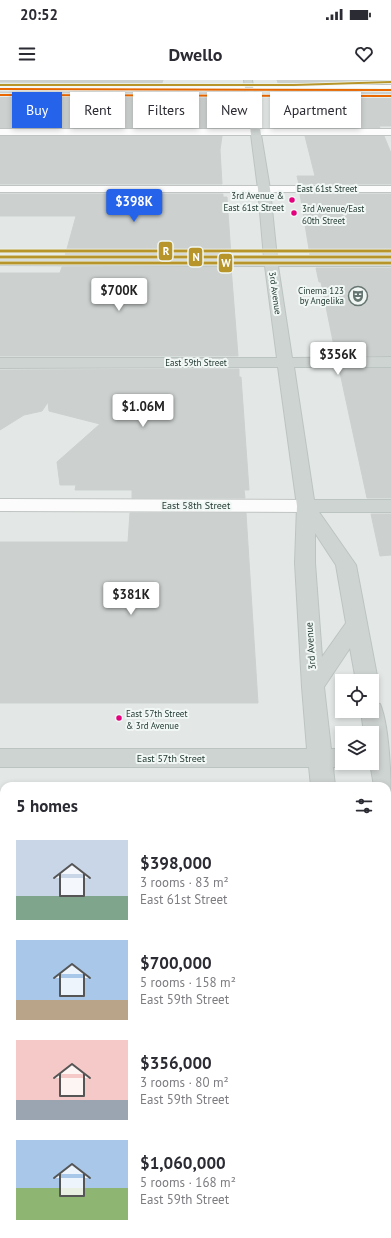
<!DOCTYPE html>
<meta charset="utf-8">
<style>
body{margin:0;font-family:"PT Sans",sans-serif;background:#f2f2f3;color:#2b2b33;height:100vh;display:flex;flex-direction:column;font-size:15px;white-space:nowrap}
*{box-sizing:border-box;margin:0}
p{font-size:13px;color:#7c7c81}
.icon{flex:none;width:22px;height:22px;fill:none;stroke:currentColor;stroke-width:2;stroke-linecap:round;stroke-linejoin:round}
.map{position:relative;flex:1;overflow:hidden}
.sheet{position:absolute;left:0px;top:702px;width:391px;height:456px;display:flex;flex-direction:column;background:#fff;border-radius:12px 12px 0 0;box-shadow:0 2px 6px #0003}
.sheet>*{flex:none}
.top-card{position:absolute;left:12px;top:12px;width:367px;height:36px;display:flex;gap:8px}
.buttons{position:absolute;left:335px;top:594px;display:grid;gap:8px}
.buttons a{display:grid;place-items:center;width:44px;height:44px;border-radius:0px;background:#fff;box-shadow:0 2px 6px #0003;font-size:20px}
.price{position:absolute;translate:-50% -34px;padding:0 9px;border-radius:4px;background:#fff;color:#222;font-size:13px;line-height:26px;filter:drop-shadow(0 1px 2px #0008)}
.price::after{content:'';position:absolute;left:50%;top:24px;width:12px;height:9px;margin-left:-6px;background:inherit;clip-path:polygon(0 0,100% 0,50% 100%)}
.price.on{background:#2563eb;color:#fff}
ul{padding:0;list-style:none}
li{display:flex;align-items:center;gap:12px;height:100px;padding:0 16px}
li span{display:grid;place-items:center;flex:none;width:112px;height:80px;border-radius:0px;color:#555}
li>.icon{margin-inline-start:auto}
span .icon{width:48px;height:48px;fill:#fffc;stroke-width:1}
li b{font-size:17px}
h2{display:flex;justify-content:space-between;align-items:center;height:48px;padding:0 16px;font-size:17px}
.chip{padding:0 14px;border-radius:0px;background:#fff;box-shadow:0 2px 6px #0003;font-size:14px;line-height:36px}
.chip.on{background:#2563eb;color:#fff}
.status{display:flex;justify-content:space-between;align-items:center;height:28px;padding:0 20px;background:#fff;direction:ltr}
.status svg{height:11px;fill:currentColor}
header{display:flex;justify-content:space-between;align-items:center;height:52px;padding:0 16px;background:#fff;font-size:18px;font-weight:700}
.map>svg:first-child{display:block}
.building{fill:#ccd1cf;stroke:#ccd1cf}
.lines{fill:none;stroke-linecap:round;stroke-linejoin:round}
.minor-casing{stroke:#c0c5c3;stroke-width:2}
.major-casing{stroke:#bcc4c2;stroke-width:2}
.minor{fill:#fbfcfb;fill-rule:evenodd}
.major{fill:#ced4d2;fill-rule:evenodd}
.metro-1-casing{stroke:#f1f7f4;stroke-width:4.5}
.metro-2-casing{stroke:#f1f7f4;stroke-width:3.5}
.metro-3-casing{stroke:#f1f7f4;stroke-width:4.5}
.metro-4-casing{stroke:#f1f7f4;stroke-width:4.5}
.metro-5-casing{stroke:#f1f7f4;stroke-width:3.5}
.metro-6-casing{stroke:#f1f7f4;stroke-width:3.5}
.metro-1{stroke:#b7952a;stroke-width:3}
.metro-2{stroke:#b7952a;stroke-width:2}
.metro-3{stroke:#b7952a;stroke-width:3}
.metro-4{stroke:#b7952a;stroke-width:3}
.metro-5{stroke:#eb6800;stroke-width:2}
.metro-6{stroke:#eb6800;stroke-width:2}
.bus-dot{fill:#e5007d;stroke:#f1f7f4;stroke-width:1.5}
.labels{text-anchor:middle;stroke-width:4;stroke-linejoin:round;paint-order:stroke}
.far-street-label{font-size:9px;fill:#233933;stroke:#f1f7f4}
.bus-label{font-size:9px;fill:#233933;stroke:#f1f7f4;text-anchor:start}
.far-poi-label{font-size:9px;fill:#233933;stroke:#f1f7f4;text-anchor:end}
.street-label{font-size:10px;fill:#233933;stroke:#f1f7f4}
.line-badge{stroke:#f1f7f4;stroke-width:1.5}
.badge-label{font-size:11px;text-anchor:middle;font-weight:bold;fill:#fff}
</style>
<div class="status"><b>20:52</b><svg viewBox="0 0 49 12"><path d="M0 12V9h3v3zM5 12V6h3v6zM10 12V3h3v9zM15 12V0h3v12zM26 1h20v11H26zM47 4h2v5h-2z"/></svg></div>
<header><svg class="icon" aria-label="menu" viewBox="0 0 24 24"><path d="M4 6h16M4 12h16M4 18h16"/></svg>Dwello<svg class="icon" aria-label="heart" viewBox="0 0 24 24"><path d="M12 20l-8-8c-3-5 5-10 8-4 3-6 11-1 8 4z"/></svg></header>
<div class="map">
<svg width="391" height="1158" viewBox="0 0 391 1158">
<rect width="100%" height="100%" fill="#e3e8e6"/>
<g class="building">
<path d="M0 0H163L162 3 0 2Z"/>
<path d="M277 0H391V4L278 3Z"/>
<path d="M0 12 219 13 222 48H0Z"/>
<path d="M280 12H391V46H379L380 48 289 47Z"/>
<path d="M0 56H222L220 70 222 104H0Z"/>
<path d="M305 56H384L391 73V104H299L297 96H315Z"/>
<path d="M0 114H223V117H227L231 176H65L76 136H0Z"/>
<path d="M300 114H391V176H313L310 175Z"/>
<path d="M62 187H231L238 276H0V193H60Z"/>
<path d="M316 188H391V276H336L321 202H319Z"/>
<path d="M339 288H391V418H367Z"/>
<path d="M239 289V297H241L249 410H244L245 418H132V410H75L76 405H60L57 382 100 344 49 331 48 322 42 331 24 335 0 350V290Z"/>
<path d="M130 433H246L258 623H0V462H128Z"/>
<path d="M371 434H391V475L380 476Z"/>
</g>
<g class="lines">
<defs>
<g id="minor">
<path d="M0 4 391 5V11L0 10Z"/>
<rect x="0" y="49" width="391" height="6"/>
<rect x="0" y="106" width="391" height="6"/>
<path d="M0 419 306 420 313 422 315 426 313 430 306 432 0 431Z"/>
<path d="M387 1135H391V1158H371L370 1154H387Z"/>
<path d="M0 1137H4V1154H165L163 1158H0Z"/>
</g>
<g id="major">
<path d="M244 0H252L270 109 277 178H391V186H278L292 278 391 277V287H294L314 420H391V432H319L356 485 378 601 375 606 372 607V601H356L350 568 324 607 331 669H342V683H351L342 687H333L335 706H311L309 687H0V669H307L302 607 295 483 297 426 278 287 0 288V278H277L265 186 0 185V177L264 178 258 109ZM315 453 336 485 346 543 322 577 315 483Z"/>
<path d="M372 622 380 624C391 650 391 712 391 743L387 741V706H374L370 683H372V653H364L361 631H372Z"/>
<path d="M387 1141 389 1142 391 1158H360L359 1154H387Z"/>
</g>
</defs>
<use href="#minor" class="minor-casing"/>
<use href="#major" class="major-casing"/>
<use href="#minor" class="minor"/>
<use href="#major" class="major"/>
<defs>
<path id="metro-1" d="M0 177H391"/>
<path id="metro-2" d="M0 5H294L391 2"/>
<path id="metro-3" d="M0 183H391"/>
<path id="metro-4" d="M0 171H391"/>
<path id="metro-5" d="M0 9 391 10"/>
<path id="metro-6" d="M0 15 391 16"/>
</defs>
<use href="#metro-1" class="metro-1-casing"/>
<use href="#metro-2" class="metro-2-casing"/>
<use href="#metro-3" class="metro-3-casing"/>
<use href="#metro-4" class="metro-4-casing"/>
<use href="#metro-5" class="metro-5-casing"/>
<use href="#metro-6" class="metro-6-casing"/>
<use href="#metro-1" class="metro-1"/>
<use href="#metro-2" class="metro-2"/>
<use href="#metro-3" class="metro-3"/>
<use href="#metro-4" class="metro-4"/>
<use href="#metro-5" class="metro-5"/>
<use href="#metro-6" class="metro-6"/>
</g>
<defs>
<symbol id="theatre-ring" viewBox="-11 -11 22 22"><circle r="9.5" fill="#f1f7f4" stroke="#667672" stroke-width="1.5"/><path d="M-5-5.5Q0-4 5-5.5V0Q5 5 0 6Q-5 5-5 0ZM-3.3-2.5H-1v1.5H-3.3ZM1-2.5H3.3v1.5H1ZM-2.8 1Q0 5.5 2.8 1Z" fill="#667672"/></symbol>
</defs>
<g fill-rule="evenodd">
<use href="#theatre-ring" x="347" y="205" width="22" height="22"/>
</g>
<g class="bus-dot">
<circle cx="292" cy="120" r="3.5"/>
<circle cx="294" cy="133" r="3.5"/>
<circle cx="119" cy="638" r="3.5"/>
</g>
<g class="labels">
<g class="far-street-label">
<text x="327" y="112">East 61st Street</text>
<text transform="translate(275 213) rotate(82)" y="3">3rd Avenue</text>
<text x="196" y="286">East 59th Street</text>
</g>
<g class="bus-label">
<text x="284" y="119" text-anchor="end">3rd Avenue &amp;<tspan x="284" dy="12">East 61st Street</tspan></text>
<text x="302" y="132">3rd Avenue/East<tspan x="302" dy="12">60th Street</tspan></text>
<text x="126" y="637">East 57th Street<tspan x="126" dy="12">&amp; 3rd Avenue</tspan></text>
</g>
<g class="far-poi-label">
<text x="344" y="214">Cinema 123<tspan x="344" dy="10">by Angelika</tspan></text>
</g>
<g class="street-label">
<text x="196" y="429">East 58th Street</text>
<text transform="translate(310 566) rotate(-94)" y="4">3rd Avenue</text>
<text x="171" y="682">East 57th Street</text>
</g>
</g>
<g class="line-badge">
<rect x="158" y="161" width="15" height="20" rx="4" fill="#b7952a"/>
<rect x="188" y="167" width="15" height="20" rx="4" fill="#b7952a"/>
<rect x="218" y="173" width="15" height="20" rx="4" fill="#b7952a"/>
</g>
<g class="badge-label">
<text x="166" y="175">R</text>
<text x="196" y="181">N</text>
<text x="226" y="187">W</text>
</g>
</svg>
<div class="buttons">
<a><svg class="icon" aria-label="locate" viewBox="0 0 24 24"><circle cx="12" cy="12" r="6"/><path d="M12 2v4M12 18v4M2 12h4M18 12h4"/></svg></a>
<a><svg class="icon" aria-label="layers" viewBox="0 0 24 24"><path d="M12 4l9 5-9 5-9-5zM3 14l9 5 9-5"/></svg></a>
</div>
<b class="price on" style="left:134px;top:143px">$398K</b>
<b class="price" style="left:119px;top:232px">$700K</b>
<b class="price" style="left:338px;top:296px">$356K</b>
<b class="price" style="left:143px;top:348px">$1.06M</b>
<b class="price" style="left:131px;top:536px">$381K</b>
<div class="top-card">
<a class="chip on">Buy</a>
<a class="chip">Rent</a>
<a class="chip">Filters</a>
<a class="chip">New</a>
<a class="chip">Apartment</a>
</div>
<section class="sheet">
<h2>5 homes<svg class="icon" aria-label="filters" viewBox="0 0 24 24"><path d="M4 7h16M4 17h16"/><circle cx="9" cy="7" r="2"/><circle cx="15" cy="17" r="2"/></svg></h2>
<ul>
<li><span style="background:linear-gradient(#c9d6e8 70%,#7fa58c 0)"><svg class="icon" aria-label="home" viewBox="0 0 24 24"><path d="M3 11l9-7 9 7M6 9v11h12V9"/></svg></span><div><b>$398,000</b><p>3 rooms · 83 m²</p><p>East 61st Street</p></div></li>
<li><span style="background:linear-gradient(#a9c7e8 75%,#b9a48a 0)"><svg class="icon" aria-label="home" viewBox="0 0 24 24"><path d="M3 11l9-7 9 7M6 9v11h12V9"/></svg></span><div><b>$700,000</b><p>5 rooms · 158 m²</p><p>East 59th Street</p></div></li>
<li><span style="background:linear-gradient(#f6c9c9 75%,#9aa5b1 0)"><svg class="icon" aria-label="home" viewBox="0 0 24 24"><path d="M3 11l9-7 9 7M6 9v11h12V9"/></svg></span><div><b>$356,000</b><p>3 rooms · 80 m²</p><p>East 59th Street</p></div></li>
<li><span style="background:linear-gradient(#a9c7e8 60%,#8fb573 0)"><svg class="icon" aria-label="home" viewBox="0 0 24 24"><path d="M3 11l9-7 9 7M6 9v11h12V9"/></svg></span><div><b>$1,060,000</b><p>5 rooms · 168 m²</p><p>East 59th Street</p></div></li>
</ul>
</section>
</div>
